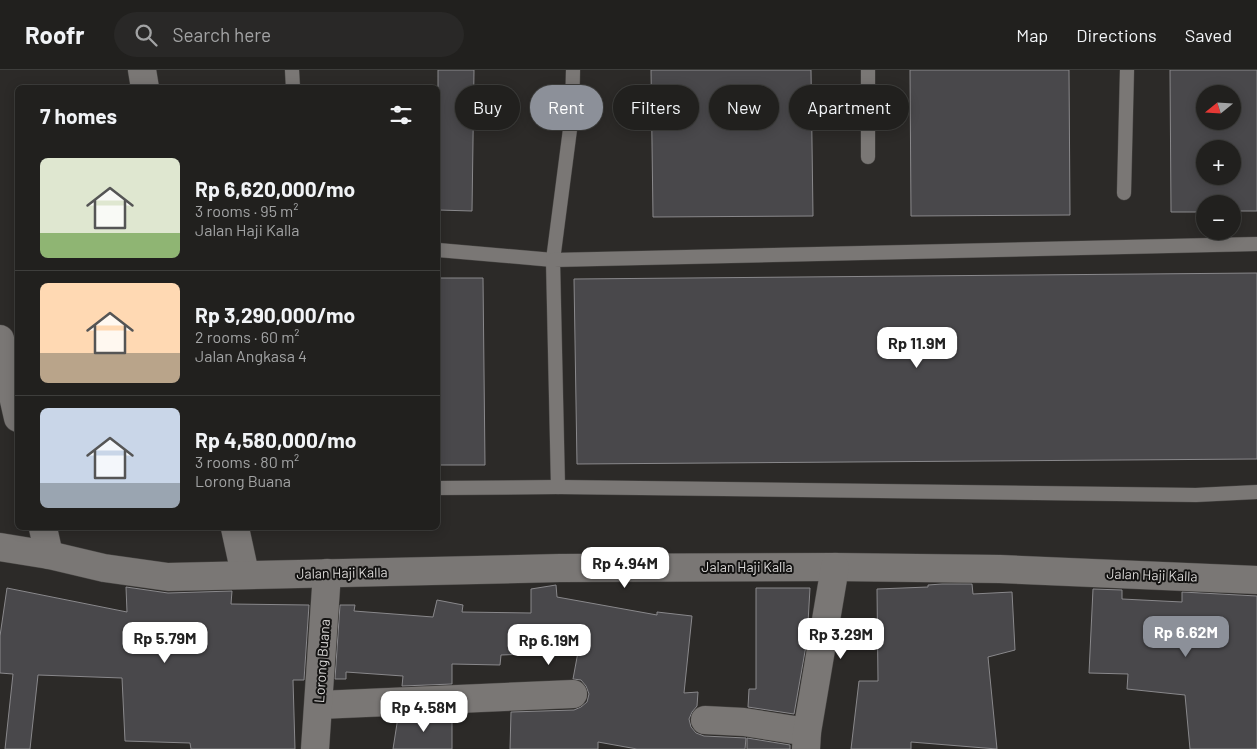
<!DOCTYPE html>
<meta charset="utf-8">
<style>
body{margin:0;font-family:Barlow,sans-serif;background:#292827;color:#f1f3f6;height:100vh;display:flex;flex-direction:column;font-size:19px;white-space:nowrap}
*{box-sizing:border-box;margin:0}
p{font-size:16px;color:#a2a3a4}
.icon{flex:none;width:28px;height:28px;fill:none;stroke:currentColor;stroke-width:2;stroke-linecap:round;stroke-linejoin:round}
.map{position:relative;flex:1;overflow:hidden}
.sheet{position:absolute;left:15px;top:15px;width:425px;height:445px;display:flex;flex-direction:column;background:#21201e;border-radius:8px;box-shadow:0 2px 12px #0003,0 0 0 1px #3e3e3c}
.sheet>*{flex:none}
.hud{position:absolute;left:455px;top:15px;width:475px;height:45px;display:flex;gap:10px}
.needle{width:32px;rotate:252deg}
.fabs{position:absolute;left:1196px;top:15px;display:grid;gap:10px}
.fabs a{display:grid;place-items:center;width:45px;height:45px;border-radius:50%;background:#21201e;box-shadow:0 2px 12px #0003,0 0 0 1px #3e3e3c;font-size:25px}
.price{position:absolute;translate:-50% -42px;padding:0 11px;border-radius:10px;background:#fff;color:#222;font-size:16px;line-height:32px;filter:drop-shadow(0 1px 2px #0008)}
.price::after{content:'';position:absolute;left:50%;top:30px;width:15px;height:11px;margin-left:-8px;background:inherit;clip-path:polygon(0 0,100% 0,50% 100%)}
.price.current{background:#8c9099;color:#fff}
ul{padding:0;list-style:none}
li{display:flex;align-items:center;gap:15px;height:125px;padding:0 25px}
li+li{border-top:1px solid #3e3e3c}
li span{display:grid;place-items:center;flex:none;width:140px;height:100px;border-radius:8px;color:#555}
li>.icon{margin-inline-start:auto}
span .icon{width:60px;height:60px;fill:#fffc;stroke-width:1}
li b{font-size:21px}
h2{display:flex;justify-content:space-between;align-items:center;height:60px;padding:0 25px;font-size:21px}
.pill{padding:0 18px;border-radius:22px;background:#21201e;box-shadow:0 2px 12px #0003,0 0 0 1px #3e3e3c;font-size:18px;line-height:45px}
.pill.current{background:#8c9099;color:#fff}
header{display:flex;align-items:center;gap:30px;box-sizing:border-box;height:70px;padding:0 25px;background:#21201e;border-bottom:1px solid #3e3e3c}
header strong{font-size:24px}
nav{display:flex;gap:28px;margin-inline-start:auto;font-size:18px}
.search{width:350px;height:45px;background:#292827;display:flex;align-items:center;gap:12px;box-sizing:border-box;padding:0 18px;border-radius:28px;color:#a2a3a4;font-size:19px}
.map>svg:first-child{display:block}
.building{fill:#49484b;stroke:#89888b;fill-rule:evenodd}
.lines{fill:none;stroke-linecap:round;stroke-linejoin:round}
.service-casing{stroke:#484644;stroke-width:15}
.minor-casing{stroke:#484644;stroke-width:29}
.service{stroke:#7a7775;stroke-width:14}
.minor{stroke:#7a7775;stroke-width:28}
.labels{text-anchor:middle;stroke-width:4;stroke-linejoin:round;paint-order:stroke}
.street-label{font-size:14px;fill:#dad8d7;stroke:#141312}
</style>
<header>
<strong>Roofr</strong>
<div class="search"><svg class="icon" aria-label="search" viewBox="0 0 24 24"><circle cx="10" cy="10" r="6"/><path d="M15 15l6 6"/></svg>Search here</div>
<nav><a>Map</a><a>Directions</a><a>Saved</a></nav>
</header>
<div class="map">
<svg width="1257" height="679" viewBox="0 0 1257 679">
<rect width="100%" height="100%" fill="#2c2a28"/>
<g class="building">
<path d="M438 0H474L472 141 438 140Z"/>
<path d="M651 0H811L813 146 653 147Z"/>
<path d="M910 0H1069L1070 145 911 146Z"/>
<path d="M1170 0H1257V141H1232V134H1205V142H1171ZM1205 24H1232V51H1205ZM1205 79H1232V106H1205Z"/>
<path d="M1257 203V389L577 394 574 209Z"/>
<path d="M438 208H483L485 395H438Z"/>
<path d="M942 514H972L973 524 1012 522 1015 580 988 587 997 679 911 672V679H851L859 611H878L877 519 928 517V515Z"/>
<path d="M556 515 557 527 657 545V542L692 546 684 623 698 622 697 636 692 642 689 649 691 657 696 663 704 666 746 668 745 679H637L598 672V679H510L511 642 574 640 581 637 587 632 589 624 586 616 581 610 573 609 578 582 501 585 500 595 452 594V614L402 616 403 606 346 602V609H335L340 535H355L354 541 433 547 437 530 463 535 462 542 531 543V519Z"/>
<path d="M126 517 168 523 232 521 231 534 309 535 304 610H293L295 679H191L190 673 125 671 122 608 38 605 30 679H5L13 604 0 603V566L7 518 127 542Z"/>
<path d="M756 518H810L807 570 794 644 748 637 749 619H756Z"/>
<path d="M1093 519 1122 520V529L1182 532V522L1257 526V679H1190L1185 625 1127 619 1128 604 1089 603Z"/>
<path d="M452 645V679H393L398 647Z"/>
<path d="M747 668 790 675V679H747Z"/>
</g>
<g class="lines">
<defs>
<g id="service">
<path d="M292 0 293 18"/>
<path d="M868 0V87"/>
<path d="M1124 123 1127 0"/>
<path d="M438 180 553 190 572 44 573 0"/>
<path d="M558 417 553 190 1257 174"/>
<path d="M438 418 558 417 1196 425 1257 422"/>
</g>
<g id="minor">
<path d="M142 0 145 18"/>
<path d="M0 269 18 348"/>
<path d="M43 458 49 485"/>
<path d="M235 458 245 504"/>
<path d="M0 477 49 485 104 498 168 507 560 498 835 497 1000 499 1257 510"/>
<path d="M319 635 573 624"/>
<path d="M705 650 744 652 807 662"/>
<path d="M315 679 327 503"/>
<path d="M806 679 807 662 835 497"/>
</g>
</defs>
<use href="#service" class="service-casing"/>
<use href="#minor" class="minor-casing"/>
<use href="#service" class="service"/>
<use href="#minor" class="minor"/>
</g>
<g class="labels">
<g class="street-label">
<text x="747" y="502">Jalan Haji Kalla</text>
<text transform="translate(342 503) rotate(-1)" y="5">Jalan Haji Kalla</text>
<text transform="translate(1152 505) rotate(2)" y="5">Jalan Haji Kalla</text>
<text transform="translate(322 591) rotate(-86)" y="5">Lorong Buana</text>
</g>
</g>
</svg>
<div class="fabs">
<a><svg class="needle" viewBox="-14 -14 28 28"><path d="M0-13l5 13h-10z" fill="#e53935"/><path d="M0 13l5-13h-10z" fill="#a2a3a4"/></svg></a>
<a>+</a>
<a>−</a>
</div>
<b class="price" style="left:917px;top:299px">Rp 11.9M</b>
<b class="price" style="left:625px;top:519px">Rp 4.94M</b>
<b class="price current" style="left:1186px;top:588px">Rp 6.62M</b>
<b class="price" style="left:841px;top:590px">Rp 3.29M</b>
<b class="price" style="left:165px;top:594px">Rp 5.79M</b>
<b class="price" style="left:549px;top:596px">Rp 6.19M</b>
<b class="price" style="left:424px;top:663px">Rp 4.58M</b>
<div class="hud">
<a class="pill">Buy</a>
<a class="pill current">Rent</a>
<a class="pill">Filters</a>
<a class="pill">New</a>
<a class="pill">Apartment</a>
</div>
<section class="sheet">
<h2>7 homes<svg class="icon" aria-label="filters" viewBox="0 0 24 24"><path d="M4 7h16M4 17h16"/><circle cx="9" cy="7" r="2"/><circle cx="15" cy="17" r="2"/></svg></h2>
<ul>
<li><span style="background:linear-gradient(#dfe7d0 75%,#8fb573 0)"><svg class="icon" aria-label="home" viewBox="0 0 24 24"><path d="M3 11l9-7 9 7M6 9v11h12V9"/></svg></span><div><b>Rp 6,620,000/mo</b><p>3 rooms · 95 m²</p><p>Jalan Haji Kalla</p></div></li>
<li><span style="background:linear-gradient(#ffd9b3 70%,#b9a48a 0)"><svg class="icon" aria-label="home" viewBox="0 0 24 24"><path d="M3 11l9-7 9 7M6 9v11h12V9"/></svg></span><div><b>Rp 3,290,000/mo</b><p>2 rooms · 60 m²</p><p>Jalan Angkasa 4</p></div></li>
<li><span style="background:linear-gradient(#c9d6e8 75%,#9aa5b1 0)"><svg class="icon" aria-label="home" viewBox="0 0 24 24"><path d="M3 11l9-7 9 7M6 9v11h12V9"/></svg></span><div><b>Rp 4,580,000/mo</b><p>3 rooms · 80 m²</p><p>Lorong Buana</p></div></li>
</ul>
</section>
</div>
